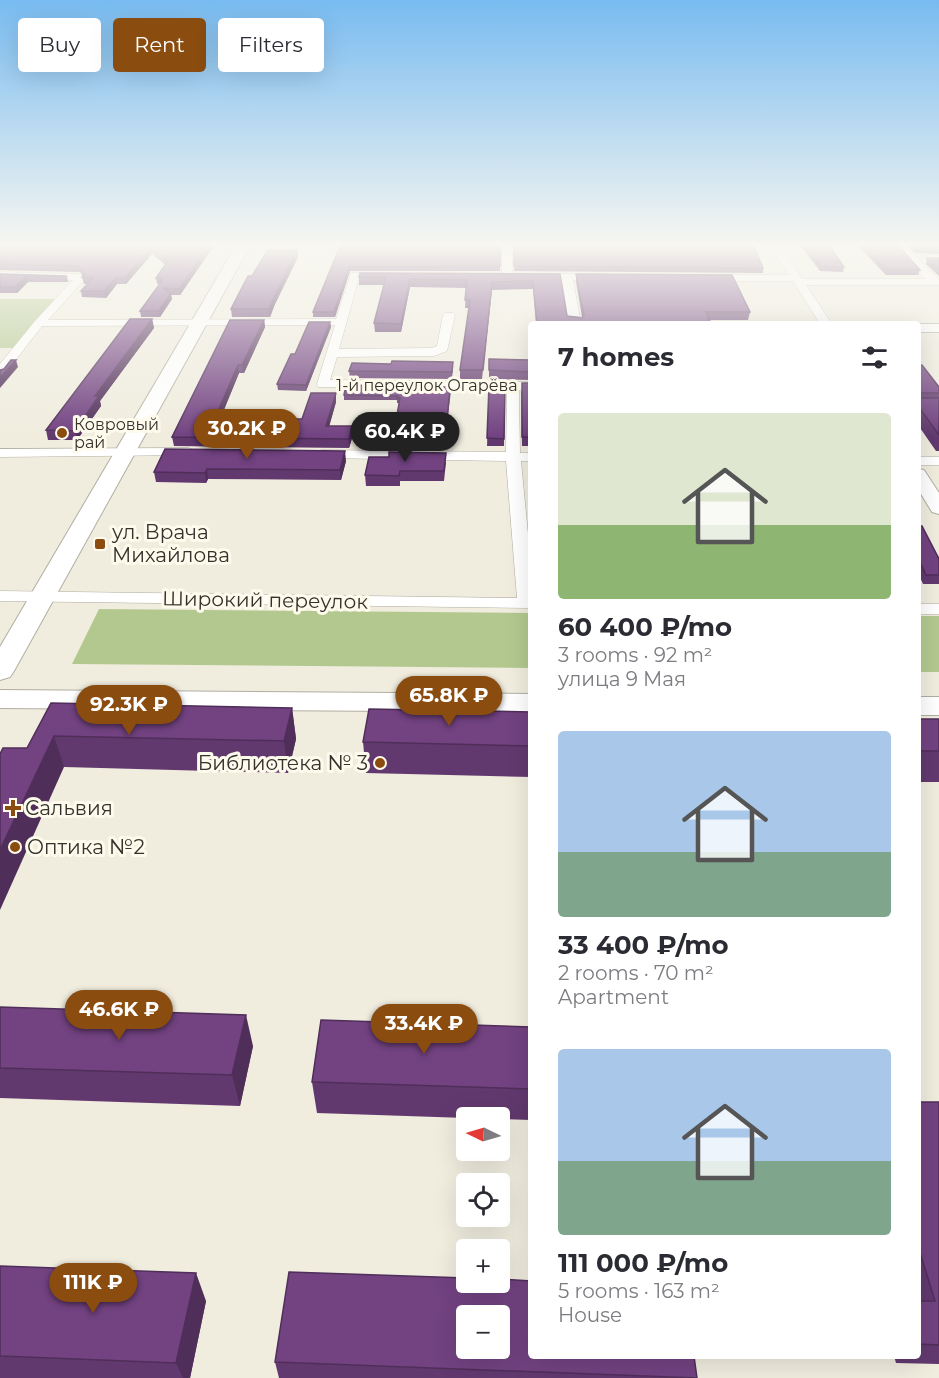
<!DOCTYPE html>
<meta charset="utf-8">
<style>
body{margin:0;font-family:Montserrat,sans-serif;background:#f7f7f7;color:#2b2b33;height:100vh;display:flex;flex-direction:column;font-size:22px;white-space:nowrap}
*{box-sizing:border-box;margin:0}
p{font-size:20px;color:#7c7c81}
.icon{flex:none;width:33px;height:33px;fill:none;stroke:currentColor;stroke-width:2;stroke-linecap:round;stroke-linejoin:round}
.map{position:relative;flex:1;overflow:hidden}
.drawer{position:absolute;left:528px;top:321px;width:393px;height:1038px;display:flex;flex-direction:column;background:#fff;border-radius:6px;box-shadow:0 6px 24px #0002}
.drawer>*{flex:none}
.banner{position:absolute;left:18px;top:18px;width:420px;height:54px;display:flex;gap:12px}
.needle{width:39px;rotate:275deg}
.tools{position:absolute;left:456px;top:1107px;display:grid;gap:12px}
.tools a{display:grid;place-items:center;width:54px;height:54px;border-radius:6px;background:#fff;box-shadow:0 6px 24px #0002;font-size:30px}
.price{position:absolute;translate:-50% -51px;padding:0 14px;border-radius:21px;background:#8a4c0f;color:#fff;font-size:20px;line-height:39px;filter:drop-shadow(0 2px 3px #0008)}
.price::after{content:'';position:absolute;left:50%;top:36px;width:18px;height:14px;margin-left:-9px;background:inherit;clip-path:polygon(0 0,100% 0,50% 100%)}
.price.active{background:#222;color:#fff}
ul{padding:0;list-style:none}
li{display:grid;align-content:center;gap:12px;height:318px;padding:0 30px}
li span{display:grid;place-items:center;height:186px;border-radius:6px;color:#555}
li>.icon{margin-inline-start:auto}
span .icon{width:108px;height:108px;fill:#fffc;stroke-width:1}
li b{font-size:26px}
h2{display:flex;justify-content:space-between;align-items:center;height:72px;padding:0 30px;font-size:26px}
.tag{padding:0 21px;border-radius:6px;background:#fff;box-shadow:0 6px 24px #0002;font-size:21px;line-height:54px}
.tag.active{background:#8a4c0f;color:#fff}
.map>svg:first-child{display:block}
.green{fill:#b3c88f}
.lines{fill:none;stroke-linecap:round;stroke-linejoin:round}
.minor-casing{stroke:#b1aea1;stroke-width:1}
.tertiary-casing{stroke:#b1aea1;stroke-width:2}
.secondary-casing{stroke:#b1aea1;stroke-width:2}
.minor{fill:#fff;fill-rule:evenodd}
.tertiary{fill:#fff;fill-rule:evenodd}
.secondary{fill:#fff;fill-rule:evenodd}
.wall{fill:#62396f}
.shaded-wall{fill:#502e5a}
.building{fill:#724281;stroke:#502e5a;stroke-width:1.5;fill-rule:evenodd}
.poi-dot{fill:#8a4c0f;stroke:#fefaec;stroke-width:2}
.labels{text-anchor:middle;stroke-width:6;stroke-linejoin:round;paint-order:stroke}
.far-street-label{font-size:16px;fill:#34322d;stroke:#fefaec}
.far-poi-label{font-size:16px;fill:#34322d;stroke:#fefaec;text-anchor:start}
.poi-label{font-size:20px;fill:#34322d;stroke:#fefaec;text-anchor:start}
.street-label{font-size:20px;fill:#34322d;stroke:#fefaec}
</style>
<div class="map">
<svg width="939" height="1378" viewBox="0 0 939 1378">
<rect width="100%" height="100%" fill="#f0eddf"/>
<g class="green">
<path d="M0 299H60L14 348H0Z"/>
<path d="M99 609 531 613V668L72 664Z"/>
<rect x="918" y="616" width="21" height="56"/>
</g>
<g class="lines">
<defs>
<g id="minor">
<path d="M502 244H512V276L507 279 502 276Z"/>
<path d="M769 244H779L802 279H925L893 244H903L939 279V285H806L832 324H820L793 281H706L701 278 706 275H789Z"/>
<path d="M0 272 80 274 84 280 48 320 336 319 351 273H390L391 275 386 278H359L339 349 432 348 437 346 443 315 445 313H453L455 315 447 351 434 356 337 357 330 380 531 382V390H519L520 453H531V461H521L531 565V608L0 601V591L517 598 506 461 321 458 314 454 321 450 506 452 507 390 318 387 317 384 335 325 42 326 4 375 0 376V364L35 321 73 280 0 278Z"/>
<path d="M535 274H602L607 277 602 280H573L581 324H569L562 280 531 279 530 277Z"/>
<path d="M189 448 196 452 194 455 0 457V449Z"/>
<rect x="918" y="457" width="21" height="8"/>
<rect x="918" y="604" width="21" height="10"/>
</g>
<g id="tertiary">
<path d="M917 324H939V332H918Z"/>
<path d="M918 469 924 470 939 493V514L932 512 918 489Z"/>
</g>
<g id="secondary">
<path d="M237 244H251L14 671 10 677 0 680V647Z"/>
<path d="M0 690 531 694V712L0 708Z"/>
<rect x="918" y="697" width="21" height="18"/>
</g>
</defs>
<use href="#minor" class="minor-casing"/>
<use href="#tertiary" class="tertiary-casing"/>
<use href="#secondary" class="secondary-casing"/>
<use href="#minor" class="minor"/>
<use href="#tertiary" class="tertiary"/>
<use href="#secondary" class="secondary"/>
</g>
<g class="wall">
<path d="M0 244H213V247L180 295H171L172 299 160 317H141L140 311 160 284H157L156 278 166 265 152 254 126 284H117L106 298 82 297 81 291 88 284H84L82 277 83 276 80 272 0 270Z"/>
<path d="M341 244H500V271H350L335 317H313V312Z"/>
<path d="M514 244 763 268V273L514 271Z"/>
<path d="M799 244H828L844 267 843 272 820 271Z"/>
<path d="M856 244H897L920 270 918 275H886Z"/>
<path d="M905 244H939V254L915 253Z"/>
<path d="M298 257 275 304 270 317H232L231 309 252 276Z"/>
<path d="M927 258H939V276L926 264Z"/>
<path d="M0 274 67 276 68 282H28L17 293H0Z"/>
<path d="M560 274 567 316 582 317 576 282V274L750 312 748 320H710L711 324H536L533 289 492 290 482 379H460V370L469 308H465L466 288 410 287 401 332H375L374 323 384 285H359V277Z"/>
<path d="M152 319 154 328 100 401 101 406 77 440H48L46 430Z"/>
<path d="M264 320 265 327 244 373H239L220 419H302L336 402 329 426 353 435 349 448 174 446 172 437Z"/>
<path d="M330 322 331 327 306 391 278 390 277 384 295 354Z"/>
<path d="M489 359 531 360V380L489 379Z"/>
<path d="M391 364 453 369 452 379 350 378 349 371Z"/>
<path d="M918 365 939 387V451H936L918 425Z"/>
<path d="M531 383V446H522L521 392Z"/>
<path d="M489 385H505L504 446H487Z"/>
<path d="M451 391 446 431 448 436 447 449H392V444L399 403H397V400H344V395Z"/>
<path d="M389 457 446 462 444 481H400V486H366L365 475Z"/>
<path d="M346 461 341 480 208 479 206 483 156 482 154 472Z"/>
<path d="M918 526 939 559V584H923L918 573Z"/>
<path d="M51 703 292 708 296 739 288 773 64 767 27 748Z"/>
<path d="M531 712V777L366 773 363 742Z"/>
<rect x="918" y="719" width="21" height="63"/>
<path d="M0 1007 253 1046 240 1106 0 1098Z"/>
<path d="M531 1027V1120L500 1119V1118H466L317 1113 312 1082Z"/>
<path d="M918 1102H939V1364L896 1363 894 1356H918Z"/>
<path d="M0 1266 206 1301 190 1378H0Z"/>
<path d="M275 1362 697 1378H279Z"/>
</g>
<g class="shaded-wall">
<path d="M211 244H213V247L180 295 179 289Z"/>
<path d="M151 248 152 254 126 284 125 278Z"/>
<path d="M297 250 298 257 275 304 270 317 269 309 274 297Z"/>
<path d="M349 267 350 271 335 317 334 312Z"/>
<path d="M26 276 28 282 17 293 15 287Z"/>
<path d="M116 278 117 284 106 298 104 291Z"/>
<path d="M410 279V287L401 332V324Z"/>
<path d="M492 282V290L482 379 483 370Z"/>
<path d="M171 293 172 299 160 317 159 311Z"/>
<path d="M152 319 154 328 100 401 101 406 77 440 75 431 95 396Z"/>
<path d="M264 320 265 327 244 373 242 365Z"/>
<path d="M330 322 331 327 306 391V385Z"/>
<path d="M16 360 18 367 0 388V378Z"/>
<path d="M238 365 239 373 217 427 215 418Z"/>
<path d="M336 393V402L327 434 326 426Z"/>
<path d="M352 426 353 435 349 448V439Z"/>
<path d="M345 451 346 461 341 480 340 470Z"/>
<path d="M207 469 208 479 206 483 205 473Z"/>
<path d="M292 708 296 739 288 773 284 741Z"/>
<path d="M54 736 64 767 0 910V850Z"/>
<path d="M246 1015 253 1046 240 1106 232 1075Z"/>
<path d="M196 1273 206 1301 190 1378H183L176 1363Z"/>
</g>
<g class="building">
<path d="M0 244H211L179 289 163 288 171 293 159 311H140L162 281H160L162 278H156L168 261 151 248 125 278H116L104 291H81L93 278 82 277 85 273 79 266 0 264Z"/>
<path d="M341 244H500V266L349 267 334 312H313Z"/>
<path d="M514 244H753L763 268 514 266Z"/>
<path d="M804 244H828L844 267 821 266Z"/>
<path d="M863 244H897L920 270H887Z"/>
<path d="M913 244H939V249L916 247Z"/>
<path d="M268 250H297L274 297 269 309H231L248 276H252Z"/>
<path d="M927 258H939V269Z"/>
<path d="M360 273 560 274 567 316 582 318 584 315 576 274 732 275 750 312H706L711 324H648V323L644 324H537L533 281 492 282 483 370H460L470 300H465L467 280 410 279 401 324 374 323 386 277H359Z"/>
<path d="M0 274 67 276H26L15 287H0Z"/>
<path d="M130 319H152L95 396H99L75 431 46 430Z"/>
<path d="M230 320H264L242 365H238L215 418 302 419 311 393H336L326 426H352L349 439 172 437Z"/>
<path d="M309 322H330L306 385 277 384 291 354H295Z"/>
<path d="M489 359 531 360V372L489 370Z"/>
<path d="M11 360H16L0 378V370L4 369Z"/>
<path d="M392 361 453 362 452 372 349 371 352 363 391 364Z"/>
<path d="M918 365H922L939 387V393H918Z"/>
<rect x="522" y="383" width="9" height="54"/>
<path d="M346 385 450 387 446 431H448L447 444H392L400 398H397L398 396 344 395Z"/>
<path d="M489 385H505L504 439 487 438Z"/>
<path d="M918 398H939V435L918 406Z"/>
<path d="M165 449 345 451 340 470 207 469 205 473 154 472Z"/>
<path d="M389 452 446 453 444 471H400L399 476 365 475 369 457H389Z"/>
<path d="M918 526H922L939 559V575H926L918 558Z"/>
<path d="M51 703 292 708 284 741 54 736 0 850V754L3 748H27Z"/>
<path d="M369 709 531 712V746L363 742Z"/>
<rect x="918" y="719" width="21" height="32"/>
<path d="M0 1007 246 1015 232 1075 0 1068Z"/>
<path d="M321 1020 531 1027V1089L312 1082Z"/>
<path d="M918 1102H939V1345L918 1344V1301H935L918 1246Z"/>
<path d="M0 1266 196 1273 176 1363 0 1356Z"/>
<path d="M289 1272 466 1278V1282H500V1279L531 1281V1356H694L697 1378 275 1362ZM466 1316H500V1348H466Z"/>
</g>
<linearGradient id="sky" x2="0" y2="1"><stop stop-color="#78bbf0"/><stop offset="0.56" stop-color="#f8f7f1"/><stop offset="1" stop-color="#f8f7f1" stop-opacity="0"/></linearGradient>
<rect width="939" height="437" fill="url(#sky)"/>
<g class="poi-dot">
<circle cx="62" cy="433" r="6"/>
<rect x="94" y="538" width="12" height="12" rx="3"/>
<circle cx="380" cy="763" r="6"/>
<path d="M10 799h6v6h6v6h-6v6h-6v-6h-6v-6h6z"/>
<circle cx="15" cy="847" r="6"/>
</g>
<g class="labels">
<g class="far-street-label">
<text x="427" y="391">1-й переулок Огарёва</text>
</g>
<g class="far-poi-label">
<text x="74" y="430">Ковровый<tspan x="74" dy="18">рай</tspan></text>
</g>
<g class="poi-label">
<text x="112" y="539">ул. Врача<tspan x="112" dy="23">Михайлова</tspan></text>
<text x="368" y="770" text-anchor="end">Библиотека № 3</text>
<text x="25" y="815">Сальвия</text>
<text x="27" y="854">Оптика №2</text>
</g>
<g class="street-label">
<text transform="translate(265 600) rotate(1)" y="7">Широкий переулок</text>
</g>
</g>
</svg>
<div class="tools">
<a><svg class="needle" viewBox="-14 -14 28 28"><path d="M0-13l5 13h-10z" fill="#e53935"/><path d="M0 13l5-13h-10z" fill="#7c7c81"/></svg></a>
<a><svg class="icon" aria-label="locate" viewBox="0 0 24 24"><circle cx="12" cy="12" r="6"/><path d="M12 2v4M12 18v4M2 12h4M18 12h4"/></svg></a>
<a>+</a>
<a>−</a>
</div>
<b class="price" style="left:247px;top:460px">30.2K ₽</b>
<b class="price active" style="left:405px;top:463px">60.4K ₽</b>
<b class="price" style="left:449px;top:727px">65.8K ₽</b>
<b class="price" style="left:129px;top:736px">92.3K ₽</b>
<b class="price" style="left:119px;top:1041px">46.6K ₽</b>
<b class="price" style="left:424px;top:1055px">33.4K ₽</b>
<b class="price" style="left:93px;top:1314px">111K ₽</b>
<div class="banner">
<a class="tag">Buy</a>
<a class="tag active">Rent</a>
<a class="tag">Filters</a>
</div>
<section class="drawer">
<h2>7 homes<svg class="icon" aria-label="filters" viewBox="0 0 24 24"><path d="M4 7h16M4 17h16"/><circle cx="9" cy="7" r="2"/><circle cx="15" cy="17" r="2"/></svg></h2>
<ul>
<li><span style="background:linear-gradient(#dfe7d0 60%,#8fb573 0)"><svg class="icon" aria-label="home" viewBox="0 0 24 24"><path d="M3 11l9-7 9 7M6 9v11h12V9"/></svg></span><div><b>60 400 ₽/mo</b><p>3 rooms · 92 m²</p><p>улица 9 Мая</p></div></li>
<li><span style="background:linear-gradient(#a9c7e8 65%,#7fa58c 0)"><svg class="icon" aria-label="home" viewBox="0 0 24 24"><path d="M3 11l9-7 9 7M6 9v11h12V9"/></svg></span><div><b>33 400 ₽/mo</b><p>2 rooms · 70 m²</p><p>Apartment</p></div></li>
<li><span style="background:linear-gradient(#a9c7e8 60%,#7fa58c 0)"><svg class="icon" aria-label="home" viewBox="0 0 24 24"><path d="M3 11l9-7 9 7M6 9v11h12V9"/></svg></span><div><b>111 000 ₽/mo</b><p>5 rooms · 163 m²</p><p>House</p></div></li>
</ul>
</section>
</div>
